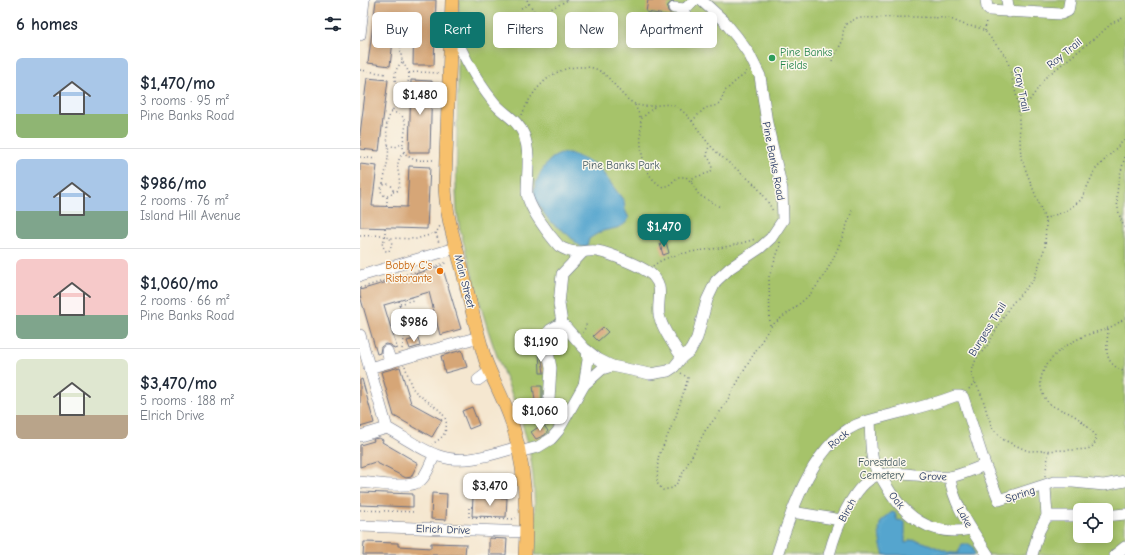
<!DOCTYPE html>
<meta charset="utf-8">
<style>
body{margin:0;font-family:"Comic Neue",sans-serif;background:#f2f2f3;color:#1f2937;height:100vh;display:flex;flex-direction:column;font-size:15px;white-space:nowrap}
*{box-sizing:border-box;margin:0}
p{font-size:13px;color:#747a83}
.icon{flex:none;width:22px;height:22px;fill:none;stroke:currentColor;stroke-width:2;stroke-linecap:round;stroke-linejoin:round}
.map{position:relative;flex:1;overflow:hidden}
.panel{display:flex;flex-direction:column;background:#fff;width:360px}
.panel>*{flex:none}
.guide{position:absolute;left:12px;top:12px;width:380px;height:36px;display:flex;gap:8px}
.fabs{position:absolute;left:713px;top:503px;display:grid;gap:8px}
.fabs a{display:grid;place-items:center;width:40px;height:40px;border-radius:6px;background:#fff;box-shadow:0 2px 10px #0003;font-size:20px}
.price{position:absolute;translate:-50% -34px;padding:0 9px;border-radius:8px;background:#fff;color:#222;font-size:13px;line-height:26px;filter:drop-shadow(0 1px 2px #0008)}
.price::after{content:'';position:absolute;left:50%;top:24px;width:12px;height:9px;margin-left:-6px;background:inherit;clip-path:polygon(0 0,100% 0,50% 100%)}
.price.active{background:#0f766e;color:#fff}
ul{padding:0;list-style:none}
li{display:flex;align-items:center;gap:12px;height:100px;padding:0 16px}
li+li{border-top:1px solid #e0e1e3}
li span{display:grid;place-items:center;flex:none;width:112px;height:80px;border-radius:6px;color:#555}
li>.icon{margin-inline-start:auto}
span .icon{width:48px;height:48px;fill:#fffc;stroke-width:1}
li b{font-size:17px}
h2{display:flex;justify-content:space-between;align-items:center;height:48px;padding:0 16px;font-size:17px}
.pill{padding:0 14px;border-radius:6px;background:#fff;box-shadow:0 2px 10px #0003;font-size:14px;line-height:36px}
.pill.active{background:#0f766e;color:#fff}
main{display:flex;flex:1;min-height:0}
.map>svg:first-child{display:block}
.green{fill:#a6c36a;stroke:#607964;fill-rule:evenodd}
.water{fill:#54a5ce;stroke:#386a96}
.building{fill:#d6a677}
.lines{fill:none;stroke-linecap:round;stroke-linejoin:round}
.minor-casing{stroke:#676f86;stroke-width:12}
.major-casing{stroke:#676f86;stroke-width:14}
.path{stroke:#676f86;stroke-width:1.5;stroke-dasharray:1 3;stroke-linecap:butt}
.minor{stroke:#fff;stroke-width:11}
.major{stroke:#f7c06c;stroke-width:13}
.leisure-dot{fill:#2e9e5b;stroke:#fbf7ec;stroke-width:1.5}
.food-dot{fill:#e8710a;stroke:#fbf7ec;stroke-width:1.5}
.labels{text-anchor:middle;stroke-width:3;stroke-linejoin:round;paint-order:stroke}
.leisure-label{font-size:11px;fill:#27864d;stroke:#fbf7ec;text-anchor:start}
.street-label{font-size:11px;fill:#1b2f5e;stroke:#fbf7ec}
.park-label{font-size:11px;fill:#455b62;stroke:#fbf7ec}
.food-label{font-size:11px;fill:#c56008;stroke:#fbf7ec;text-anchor:end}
</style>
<main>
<section class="panel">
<h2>6 homes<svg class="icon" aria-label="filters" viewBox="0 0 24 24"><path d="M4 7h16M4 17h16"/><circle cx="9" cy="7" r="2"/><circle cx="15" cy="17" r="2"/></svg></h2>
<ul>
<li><span style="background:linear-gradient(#a9c7e8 70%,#8fb573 0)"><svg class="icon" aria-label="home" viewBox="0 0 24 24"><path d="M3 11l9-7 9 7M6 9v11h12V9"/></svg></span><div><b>$1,470/mo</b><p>3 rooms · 95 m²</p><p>Pine Banks Road</p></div></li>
<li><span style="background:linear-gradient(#a9c7e8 65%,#7fa58c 0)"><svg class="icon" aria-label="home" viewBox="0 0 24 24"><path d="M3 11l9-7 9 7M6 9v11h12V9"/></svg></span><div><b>$986/mo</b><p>2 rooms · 76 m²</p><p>Island Hill Avenue</p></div></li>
<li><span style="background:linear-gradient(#f6c9c9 70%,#7fa58c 0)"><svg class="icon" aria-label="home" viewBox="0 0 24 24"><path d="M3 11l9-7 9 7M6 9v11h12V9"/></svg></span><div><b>$1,060/mo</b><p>2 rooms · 66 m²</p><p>Pine Banks Road</p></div></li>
<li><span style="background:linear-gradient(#dfe7d0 70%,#b9a48a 0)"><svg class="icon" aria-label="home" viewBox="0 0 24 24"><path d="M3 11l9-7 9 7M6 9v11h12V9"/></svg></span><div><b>$3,470/mo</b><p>5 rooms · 188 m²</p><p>Elrich Drive</p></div></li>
</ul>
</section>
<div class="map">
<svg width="765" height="555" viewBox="0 0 765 555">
<rect width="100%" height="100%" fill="#fbf7ec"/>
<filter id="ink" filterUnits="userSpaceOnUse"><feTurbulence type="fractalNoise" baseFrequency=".025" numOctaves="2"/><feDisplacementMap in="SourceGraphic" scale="8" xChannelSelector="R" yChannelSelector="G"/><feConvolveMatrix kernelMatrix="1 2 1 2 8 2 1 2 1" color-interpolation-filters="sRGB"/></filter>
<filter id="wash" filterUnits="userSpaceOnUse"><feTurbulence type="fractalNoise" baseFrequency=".012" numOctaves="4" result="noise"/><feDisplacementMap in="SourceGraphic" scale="16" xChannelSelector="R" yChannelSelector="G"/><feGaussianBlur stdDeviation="0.9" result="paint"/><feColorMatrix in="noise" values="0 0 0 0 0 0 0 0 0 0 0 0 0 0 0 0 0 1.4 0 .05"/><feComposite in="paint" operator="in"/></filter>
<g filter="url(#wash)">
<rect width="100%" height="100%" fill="#f5e7d0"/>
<path class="green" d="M99 0H765V555H174C175 520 176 484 169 449 161 413 145 379 133 345 120 308 111 268 100 230L97 211 96 191ZM720 510H746V536H720Z"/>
<g class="water">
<path d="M204 153 212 154 237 165 264 201 265 210 269 218C264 229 253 228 243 231 238 233 233 236 229 239L227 246 222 247C215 243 212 238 206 233 201 229 195 226 191 222 186 217 176 202 174 196 173 189 178 178 181 172 188 161 191 157 204 153Z"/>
<path d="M532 512 535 513 537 520 545 521V543H546L549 540C568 539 584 555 598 553L602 544H609L613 547 615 555H524C521 548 516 527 522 520 525 517 529 515 532 512Z"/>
</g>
<g id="blocks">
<g class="building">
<path d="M16 0H76L74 65H53L54 18 36 16 30 66 8 63Z"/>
<path d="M288 0 314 1 309 4 307 7 308 11 312 16 286 12Z"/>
<path d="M7 78 28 80 19 151 0 149V134Z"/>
<path d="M51 80 72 81 70 152H49Z"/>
<path d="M0 164 17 166 12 206 47 207 49 166 70 167 67 229 0 227Z"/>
<path d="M306 242 309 253 303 255 300 244Z"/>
<path d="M82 266 101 329 80 335 69 292 24 305 37 348 34 349 31 345 25 344 21 347 20 353 17 354 0 296V290Z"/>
<path d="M243 327 248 332 238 341 233 336Z"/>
<path d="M58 338 60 346 50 349 47 341Z"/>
<path d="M179 348H180L184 373H180Z"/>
<path d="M102 350 107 367 85 373 81 356Z"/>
<path d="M40 367 51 403 82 420 72 437 34 416 21 372Z"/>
<path d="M2 379 14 423 0 427V380Z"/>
<path d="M173 386H182V400L175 401Z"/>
<path d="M112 407 119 425 109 429 102 411Z"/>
<path d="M183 424 188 431 185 435 176 439 171 432Z"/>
<path d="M19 438 23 440 22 442 58 463 51 477 46 478 15 462 0 467V445L14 441 13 439Z"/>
<path d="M0 492 53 494V507L0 505Z"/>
<path d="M72 493 87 494 86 520 71 519Z"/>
<path d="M113 497 147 498 146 517 112 516Z"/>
<path d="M129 538 147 539 146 555H129Z"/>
<path d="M4 542 38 543V546L71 548V543L106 544 105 555H3Z"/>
</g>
</g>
</g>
<g filter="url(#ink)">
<use href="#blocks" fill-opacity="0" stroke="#676f86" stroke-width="1"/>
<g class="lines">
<defs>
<g id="minor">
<path d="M626 0 627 8 629 10 701 14 708 11 710 0"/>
<path d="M647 0 649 12"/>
<path d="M314 8 325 9 335 0"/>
<path d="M92 29C102 53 116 80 132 100 142 114 157 118 164 135 171 155 167 173 167 192 167 206 190 236 199 246 202 248 204 249 207 250 220 255 225 249 237 251 249 253 287 268 294 277 304 288 297 302 299 315 302 328 314 346 322 357"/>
<path d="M0 35 4 0"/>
<path d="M223 252 202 274 199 304 202 323 224 348 238 359 252 366"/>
<path d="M0 276 96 248"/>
<path d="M0 335 27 428C44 437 61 450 79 456 105 465 133 454 158 447"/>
<path d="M27 351 31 362"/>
<path d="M9 368 119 337"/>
<path d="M118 380 130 371"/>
<path d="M224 385 228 360 227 351"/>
<path d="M189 400 191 368 186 341 187 335 190 330 202 323"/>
<path d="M510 421C511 434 510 448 513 461 515 469 520 475 524 482 543 516 571 538 611 529"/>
<path d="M0 436 27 428"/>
<path d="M159 452 178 447 191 439 198 431 224 385 242 369 252 366 290 374 308 371 314 367 322 357 330 351 337 338 347 300 356 281 370 268 400 248 411 238 423 220 422 189 407 123 400 76 389 54 377 37 364 21 341 0"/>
<path d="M590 477C593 505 613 531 628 555"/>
<path d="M0 482C15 483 51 490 61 480 68 473 70 463 75 455"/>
<path d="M432 512 481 520"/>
<path d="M687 516H720"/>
<path d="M746 516 765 514"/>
<path d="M0 526 166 532"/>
<path d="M417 555C431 511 455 437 504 422 535 413 566 407 595 396H600L603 397 625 465 639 500 694 482H713L744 485 765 481"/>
<path d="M469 555C475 532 493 482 519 475 539 470 569 479 590 477 601 475 614 469 625 465"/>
<path d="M672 555 679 531 687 516 685 486"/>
<path d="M755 555 765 547"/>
</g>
<path id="major" d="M92 0 85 183C85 212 94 240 102 268 109 299 116 329 125 359 133 381 145 401 152 423 165 466 168 510 165 555"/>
</defs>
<use href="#minor" class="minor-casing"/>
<use href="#major" class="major-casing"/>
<g class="path">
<path d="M167 0 174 11 183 13 208 0"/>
<path d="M161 8 169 4"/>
<path d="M625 31 626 19"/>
<path d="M472 61 482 42 483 32 486 24 497 18 555 17 588 18 605 25 619 28 625 31 647 58 658 102 661 158 686 222 685 247 674 279 650 306 627 346 616 359 611 374 622 396 627 413 633 429 644 440 668 451 713 450 728 449 733 446 736 441V436C729 428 721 419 711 414 704 410 692 408 687 401 668 375 696 350 718 339 735 330 748 332 765 318"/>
<path d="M42 62C33 70 32 83 42 91"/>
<path d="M0 70 27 74"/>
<path d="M49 73C60 71 69 73 80 73"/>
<path d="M658 102 669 101 686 77 741 33 752 23 765 17"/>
<path d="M275 105 281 119"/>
<path d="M294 107 281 119C280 143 279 174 303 187L309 185 318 177H326L331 182 339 195 360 207"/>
<path d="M31 112C51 114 45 129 43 143 42 146 44 149 44 152"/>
<path d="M162 115C171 91 192 66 221 67 226 67 233 67 238 70 253 78 259 95 273 103 286 111 303 101 315 106 330 114 338 131 349 144 362 159 379 170 394 184 402 192 408 202 413 211"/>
<path d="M332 121 345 108 358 105 361 101 365 91 377 80 384 75 387 69"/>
<path d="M28 145 35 147 42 144"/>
<path d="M0 157 16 159"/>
<path d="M765 157C757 184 752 203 765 229"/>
<path d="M331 182 333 178 351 172C353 165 351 161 347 156L349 145"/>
<circle cx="27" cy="190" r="6"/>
<path d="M23 184C25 172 30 157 28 144 27 137 26 131 27 123 31 106 48 94 49 76 49 69 43 65 42 60 39 46 41 31 44 17"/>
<path d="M33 192 37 191C45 178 30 167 44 152 52 163 64 160 76 160"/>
<path d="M27 206V196"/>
<path d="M684 219 706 211 721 200 735 170 765 139"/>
<path d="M25 228V237L22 245 26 251H29L32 244 30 238"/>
<path d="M76 233 79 243"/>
<path d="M0 236 22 235 30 238 56 239 76 233 80 226"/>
<path d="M420 242V246L409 277 410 327C423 316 440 305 451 293 472 269 482 238 493 208"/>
<path d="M293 266C308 253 339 251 359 248 371 246 383 243 395 239"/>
<path d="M0 288 85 263 84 260"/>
<path d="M39 301 40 316 45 335 42 349"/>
<path d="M40 304 53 300"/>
<path d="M748 329C747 350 742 362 765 372"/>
<path d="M223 333 227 323"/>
<path d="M45 366C48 374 49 383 54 390 64 402 90 410 86 428 85 436 79 440 72 444"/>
<path d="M321 373 328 378 316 416 298 458 297 483 303 490 313 488 318 482 345 431 363 408 389 362 410 327"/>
<path d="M609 389 615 381"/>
<path d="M187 426 191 421V408"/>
<path d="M685 476 689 451"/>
<path d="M112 507H109V517L154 519 156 518"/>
<path d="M0 510 56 512"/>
</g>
<use href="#minor" class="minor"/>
<use href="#major" class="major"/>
</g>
</g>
<circle class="leisure-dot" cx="412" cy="58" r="4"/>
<circle class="food-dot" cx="80" cy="271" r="4"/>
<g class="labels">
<g class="leisure-label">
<text x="420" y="56">Pine Banks<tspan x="420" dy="13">Fields</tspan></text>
</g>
<g class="street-label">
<text transform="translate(704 53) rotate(-39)" y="4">Roy Trail</text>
<text transform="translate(662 89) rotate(79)" y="4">Cray Trail</text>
<text transform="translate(414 161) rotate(79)" y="4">Pine Banks Road</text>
<text transform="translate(105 281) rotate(76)" y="4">Main Street</text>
<text transform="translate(627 329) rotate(-58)" y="4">Burgess Trail</text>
<text transform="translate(478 439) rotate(-39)" y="4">Rock</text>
<text transform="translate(573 476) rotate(1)" y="4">Grove</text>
<text transform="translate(660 494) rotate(-18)" y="4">Spring</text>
<text transform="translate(537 500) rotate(51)" y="4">Oak</text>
<text transform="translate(487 510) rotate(-61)" y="4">Birch</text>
<text transform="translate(605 517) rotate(62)" y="4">Lake</text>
<text transform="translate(83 529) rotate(2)" y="4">Elrich Drive</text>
</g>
<g class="park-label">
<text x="261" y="169">Pine Banks Park</text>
<text x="522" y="466">Forestdale<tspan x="522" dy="13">Cemetery</tspan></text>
</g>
<g class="food-label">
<text x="72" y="269">Bobby C's<tspan x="72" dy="13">Ristorante</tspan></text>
</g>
</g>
</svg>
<div class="fabs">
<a><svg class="icon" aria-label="locate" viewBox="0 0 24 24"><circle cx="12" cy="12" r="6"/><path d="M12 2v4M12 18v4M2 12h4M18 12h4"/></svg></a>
</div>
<b class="price" style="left:60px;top:116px">$1,480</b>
<b class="price active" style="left:304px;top:248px">$1,470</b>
<b class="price" style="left:54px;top:343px">$986</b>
<b class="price" style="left:181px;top:363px">$1,190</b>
<b class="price" style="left:180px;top:432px">$1,060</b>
<b class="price" style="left:130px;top:507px">$3,470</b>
<div class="guide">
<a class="pill">Buy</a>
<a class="pill active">Rent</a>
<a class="pill">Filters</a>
<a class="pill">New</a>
<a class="pill">Apartment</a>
</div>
</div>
</main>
